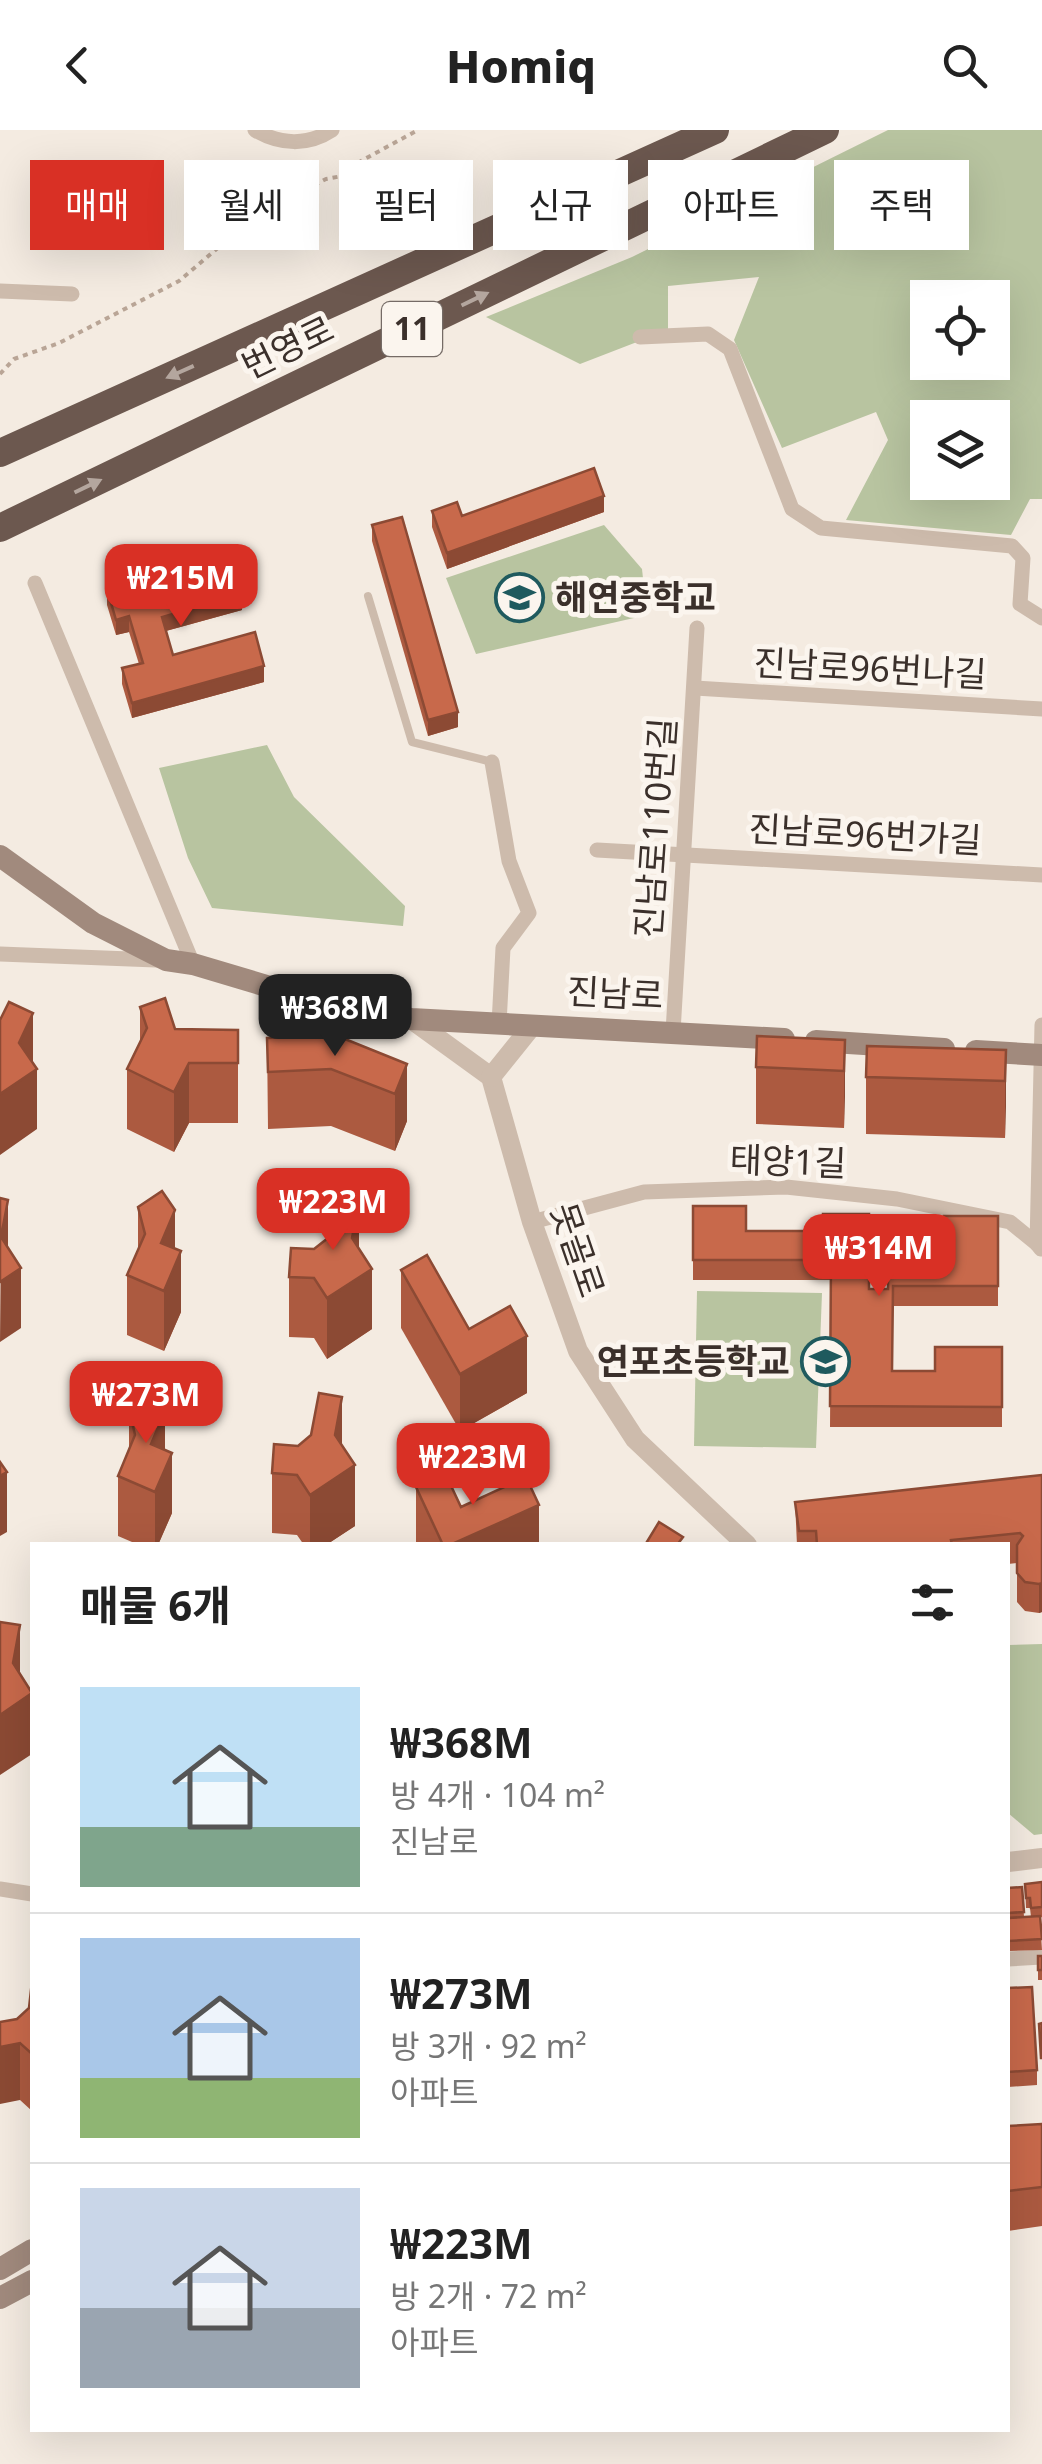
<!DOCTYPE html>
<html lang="ko">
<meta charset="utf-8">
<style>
body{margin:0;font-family:"Noto Sans","Noto Sans KR",sans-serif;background:#f2f2f2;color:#222;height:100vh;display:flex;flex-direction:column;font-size:38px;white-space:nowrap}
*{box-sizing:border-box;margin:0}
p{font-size:32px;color:#767676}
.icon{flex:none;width:55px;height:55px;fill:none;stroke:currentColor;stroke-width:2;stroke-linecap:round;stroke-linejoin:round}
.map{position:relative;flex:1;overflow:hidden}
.side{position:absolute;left:30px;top:1412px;width:980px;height:890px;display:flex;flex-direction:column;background:#fff;border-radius:0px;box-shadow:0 10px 40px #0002}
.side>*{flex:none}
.top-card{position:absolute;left:30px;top:30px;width:982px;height:90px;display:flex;gap:20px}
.buttons{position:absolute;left:910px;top:150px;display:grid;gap:20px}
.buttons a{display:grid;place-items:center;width:100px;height:100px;border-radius:0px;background:#fff;box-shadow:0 10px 40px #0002;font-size:50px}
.price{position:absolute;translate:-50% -85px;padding:0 22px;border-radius:20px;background:#d93025;color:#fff;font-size:32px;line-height:65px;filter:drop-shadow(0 2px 5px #0008)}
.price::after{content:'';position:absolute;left:50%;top:60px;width:30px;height:22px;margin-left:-15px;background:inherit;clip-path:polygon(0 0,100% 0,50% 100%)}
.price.selected{background:#222;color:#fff}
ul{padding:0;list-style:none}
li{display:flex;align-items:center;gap:30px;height:250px;padding:0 50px}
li+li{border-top:2px solid #e0e0e0}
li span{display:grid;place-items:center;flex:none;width:280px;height:200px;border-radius:0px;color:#555}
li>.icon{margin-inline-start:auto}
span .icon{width:120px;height:120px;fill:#fffc;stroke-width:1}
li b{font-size:42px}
h2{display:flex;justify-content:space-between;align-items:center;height:120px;padding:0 50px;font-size:42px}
.pill{padding:0 35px;border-radius:0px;background:#fff;box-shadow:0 10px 40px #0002;font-size:35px;line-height:90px}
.pill.selected{background:#d93025;color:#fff}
header{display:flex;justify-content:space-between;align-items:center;height:130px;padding:0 50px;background:#fff;font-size:45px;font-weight:800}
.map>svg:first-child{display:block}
.green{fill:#b8c4a0;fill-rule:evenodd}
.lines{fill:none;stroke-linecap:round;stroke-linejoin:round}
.path{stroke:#b9a596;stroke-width:4;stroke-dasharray:5 5;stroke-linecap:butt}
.service{stroke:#cdbbac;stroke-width:8}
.minor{stroke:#cdbbac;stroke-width:15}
.tertiary{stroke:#cdbbac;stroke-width:20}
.secondary{stroke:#a18a7d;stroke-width:22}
.trunk{stroke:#6c584f;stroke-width:28}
.wall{fill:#ac5a40}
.shaded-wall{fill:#8c4a34}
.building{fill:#c8694b;stroke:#8c4a34;stroke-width:2.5}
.oneway{fill:#b4a69e}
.labels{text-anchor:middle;stroke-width:10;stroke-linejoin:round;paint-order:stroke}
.shield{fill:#fbf5ee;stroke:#756b66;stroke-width:2.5}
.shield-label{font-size:32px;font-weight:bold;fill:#3b302b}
.street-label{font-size:35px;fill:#3b302b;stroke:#fbf5ee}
.poi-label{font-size:35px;font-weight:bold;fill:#3b302b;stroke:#fbf5ee;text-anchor:start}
</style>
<header><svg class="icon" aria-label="back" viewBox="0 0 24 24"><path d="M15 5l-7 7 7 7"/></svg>Homiq<svg class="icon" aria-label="search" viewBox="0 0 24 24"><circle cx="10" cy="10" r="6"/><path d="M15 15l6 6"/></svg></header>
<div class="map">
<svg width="1042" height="2334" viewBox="0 0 1042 2334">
<rect width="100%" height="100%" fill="#f4ebe1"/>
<g class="green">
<path d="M888 0H1042V369H1030L1011 405 846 390 888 310 876 282 782 318 734 210 759 147 668 156V200L580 234 486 187 632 127ZM928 168H992V232H928ZM928 288H992V352H928Z"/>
<path d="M604 395 642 439 647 485 476 524 446 448Z"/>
<path d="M267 615 294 667 405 776 403 796 212 778 188 728 159 638Z"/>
<path d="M697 1161 822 1163 816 1318 694 1316Z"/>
<path d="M1042 1514V1704L1034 1705 1008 1683V1515Z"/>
</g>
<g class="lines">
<path class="path" d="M0 244 14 229 59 213 179 151 254 87 326 49 342 46 361 31 418 0"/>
<path class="service" d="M368 466 412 612 492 632"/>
<g class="minor">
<path d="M255 0C280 15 308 16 332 0"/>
<path d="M0 161 72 164"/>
<path d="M640 207 708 204 730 219 792 379 821 398 1012 416 1023 428 1020 474 1042 488"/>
<path d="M35 453 193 834"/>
<path d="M695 558 1042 579"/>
<path d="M492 632 509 731 529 783 503 818 499 894"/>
<path d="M597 720 1042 745"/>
<path d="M0 824 156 830"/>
<path d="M673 902 697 498"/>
<path d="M532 1092 644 1062 786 1057 897 1069 1010 1092 1037 1114"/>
<path d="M1041 1119 1037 1114 1042 895"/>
<path d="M0 1759 32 1764"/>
<path d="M1008 1829 1042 1827"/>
</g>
<g class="tertiary">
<path d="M411 889 491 947 532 1092 578 1221 635 1309 747 1415"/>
<path d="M491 947 532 896"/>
<path d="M1008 1732 1042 1728"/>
</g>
<g class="secondary">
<path d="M0 726 93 793 166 830 193 834 310 869 411 889 784 909"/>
<path d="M816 911 944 919"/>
<path d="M976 921 1042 925"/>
<path d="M0 2139 32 2120"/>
<path d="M0 2168 32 2151"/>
</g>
<g class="trunk">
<path d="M0 323 715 0"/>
<path d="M0 398 825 0"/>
</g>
</g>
<g class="wall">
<path d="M432 381 462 386 604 382 447 439 432 397Z"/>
<path d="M372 395 458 597 428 606 372 411Z"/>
<path d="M107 459 242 480 166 501 173 525 264 552 132 588 122 554V538L139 534 129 502 116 505 107 475Z"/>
<path d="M140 877 175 899 238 900V993H189L174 1022 127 999V939L140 913Z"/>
<path d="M267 908 407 934V991L395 1021 331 996 268 999Z"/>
<path d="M845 910 844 998 756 994V937Z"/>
<path d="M1006 920 1005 1008 866 1004V947Z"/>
<path d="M693 1076 746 1101H823L869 1159H888L944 1091 998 1086V1176H893V1241H935L1002 1217V1297H830L831 1150H693Z"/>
<path d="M138 1077 175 1119 181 1182 164 1221 127 1205V1145L138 1119Z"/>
<path d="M314 1119H359L372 1199 327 1229 314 1208 289 1207V1147Z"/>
<path d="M401 1140 469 1199 527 1263 460 1301 401 1198Z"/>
<path d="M129 1278 172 1383 158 1415H139L118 1406V1346L129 1319Z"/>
<path d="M342 1315 355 1396 326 1415H304L297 1405 272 1403V1343L298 1316Z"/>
<path d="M1042 1345V1482L1039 1483 1025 1481 1017 1472V1433L1008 1434V1415H797L795 1372Z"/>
<path d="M416 1357 461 1377 539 1415H416Z"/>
<path d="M1042 1752V1787L1040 1788 1042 1820 1008 1821V1758L1022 1757 1024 1787H1031L1030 1778H1026L1025 1754Z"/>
<rect x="1038" y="1826" width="4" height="24"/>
<path d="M32 1851V1981L20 1970 17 1889 29 1878Z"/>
<path d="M1008 1858 1037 1940V1955L1008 1957Z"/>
<path d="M1042 1994V2096L1008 2101V1996Z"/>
</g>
<g class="shaded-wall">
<path d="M604 366V382L447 439V423Z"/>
<path d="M242 464V480L162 502V487Z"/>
<path d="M129 486V502L116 505V490Z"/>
<path d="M264 536V552L132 588V573Z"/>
<path d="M458 582V597L428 606V590Z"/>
<path d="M33 883V941L37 939V999L0 1025V964L19 913Z"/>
<path d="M845 910V967L844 998V941Z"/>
<path d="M1006 920V977L1005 1008V951Z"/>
<path d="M189 933V993L174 1022V962Z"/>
<path d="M407 934V991L395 1021V964Z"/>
<path d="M8 1070V1130L21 1138V1198L0 1212 1 1107Z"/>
<path d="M359 1071V1131L372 1139V1199L327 1229V1168L352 1108Z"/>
<path d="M175 1080V1136L181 1121V1182L164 1221V1161L161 1113Z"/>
<path d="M527 1206V1263L460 1301V1244Z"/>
<path d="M342 1267V1327L355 1335V1396L326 1415H310V1365L335 1305Z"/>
<path d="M165 1281V1337L172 1323V1383L158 1415H155V1362L151 1314Z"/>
<path d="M7 1342V1402L0 1406V1346Z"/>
<path d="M539 1375V1415H450Z"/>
<path d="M1042 1453V1482L1039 1483V1454Z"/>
<path d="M20 1495V1555L32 1564V1624L0 1645V1585L13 1533Z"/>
<path d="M20 1913V1970L0 1974V1917Z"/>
</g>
<g class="building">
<path d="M594 338 604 366 447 423 432 381 457 372 462 386Z"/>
<path d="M402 387 458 582 428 590 372 395Z"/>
<path d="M231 425 242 464 162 487 173 525 255 502 264 536 132 573 122 538 143 533 129 486 116 490 107 459Z"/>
<path d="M165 868 175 899 238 900V933H189L174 962 127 939 147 898 140 877Z"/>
<path d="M9 872 33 883 19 913 37 939 0 964V890Z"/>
<path d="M335 905 407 934 395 964 331 939 268 942 267 908Z"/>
<path d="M757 906 845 910 844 941 756 937Z"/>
<path d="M867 916 1006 920 1005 951 866 947Z"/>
<path d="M162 1061 175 1080 161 1113 181 1121 164 1161 127 1145 145 1104 138 1077Z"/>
<path d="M336 1066 359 1071 352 1108 372 1139 327 1168 314 1148 289 1147 291 1118 314 1119 328 1108Z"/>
<path d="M0 1068 8 1070 1 1107 21 1138 0 1152Z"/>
<path d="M693 1076H746V1101H823V1084H869V1159H888V1091H944V1086H998V1156H893L892 1241H935V1217H1002V1277L830 1276 831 1130H693Z"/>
<path d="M427 1125 469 1199 510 1176 527 1206 460 1244 401 1140Z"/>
<path d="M153 1263 165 1281 151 1314 172 1323 155 1362 118 1346 135 1305 129 1278Z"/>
<path d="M319 1263 342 1267 335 1305 355 1335 310 1365 297 1345 272 1343 274 1314 298 1316 311 1305Z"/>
<path d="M0 1332 7 1342 0 1346Z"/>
<path d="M445 1343 461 1377 526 1347 539 1375 450 1415H443L416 1357Z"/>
<path d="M1042 1345V1453L1039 1454 1025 1452 1017 1443V1415L1023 1406 1020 1403 951 1410 952 1415H817L816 1401H799L795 1372Z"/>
<path d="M659 1392 683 1407 677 1415H645Z"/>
<path d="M0 1492 20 1495 13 1533 32 1563 0 1585Z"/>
<path d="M1042 1752V1777L1031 1778 1030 1768H1026L1025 1754Z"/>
<path d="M1022 1757 1024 1782 1008 1783V1758Z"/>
<path d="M1040 1786 1042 1809 1008 1811V1788Z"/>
<rect x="1038" y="1826" width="4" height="14"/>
<path d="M32 1851V1924L20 1913 0 1917V1892L17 1889 29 1878Z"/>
<path d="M1032 1857 1037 1940 1008 1942V1858Z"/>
<path d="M1042 1893V1928H1041L1039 1894Z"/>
<path d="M1042 1994V2057L1008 2061V1996Z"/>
</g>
<defs><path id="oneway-solid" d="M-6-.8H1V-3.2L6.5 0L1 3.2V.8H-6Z" transform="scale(2.5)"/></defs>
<g class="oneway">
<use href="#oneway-solid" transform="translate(475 169) rotate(-26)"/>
<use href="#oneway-solid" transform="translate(180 242) rotate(156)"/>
<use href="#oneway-solid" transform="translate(88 356) rotate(-26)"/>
</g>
<defs>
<symbol id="school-ring" viewBox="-11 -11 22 22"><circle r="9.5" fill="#fbf5ee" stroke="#1f5a5e" stroke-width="1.5"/><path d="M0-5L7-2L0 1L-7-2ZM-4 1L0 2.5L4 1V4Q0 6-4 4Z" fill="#1f5a5e"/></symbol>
</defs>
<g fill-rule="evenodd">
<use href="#school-ring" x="492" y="440" width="55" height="55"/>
<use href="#school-ring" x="798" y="1204" width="55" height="55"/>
</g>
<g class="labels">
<rect class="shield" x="382" y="172" width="60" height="54" rx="8"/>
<g class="shield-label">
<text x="412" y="210">11</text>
</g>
<g class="street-label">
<text transform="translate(288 218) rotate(-26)" y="12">번영로</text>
<text transform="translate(870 539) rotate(3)" y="12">진남로96번나길</text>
<text transform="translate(656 698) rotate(-86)" y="12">진남로110번길</text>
<text transform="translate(865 705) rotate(3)" y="12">진남로96번가길</text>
<text transform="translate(615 864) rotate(3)" y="12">진남로</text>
<text transform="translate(788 1032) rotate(2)" y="12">태양1길</text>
<text transform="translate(577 1120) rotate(71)" y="12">못골로</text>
</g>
<g class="poi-label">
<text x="555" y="480">해연중학교</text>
<text x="790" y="1244" text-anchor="end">연포초등학교</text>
</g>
</g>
</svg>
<div class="buttons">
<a><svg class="icon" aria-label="locate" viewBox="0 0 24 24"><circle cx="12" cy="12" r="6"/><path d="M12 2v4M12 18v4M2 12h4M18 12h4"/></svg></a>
<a><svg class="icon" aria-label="layers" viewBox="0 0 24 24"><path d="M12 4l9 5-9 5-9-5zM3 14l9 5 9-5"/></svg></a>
</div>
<b class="price" style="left:181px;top:499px">₩215M</b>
<b class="price selected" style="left:335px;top:929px">₩368M</b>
<b class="price" style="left:333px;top:1123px">₩223M</b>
<b class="price" style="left:879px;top:1169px">₩314M</b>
<b class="price" style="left:146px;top:1316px">₩273M</b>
<b class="price" style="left:473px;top:1378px">₩223M</b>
<div class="top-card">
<a class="pill selected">매매</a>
<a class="pill">월세</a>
<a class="pill">필터</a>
<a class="pill">신규</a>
<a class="pill">아파트</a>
<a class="pill">주택</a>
</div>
<section class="side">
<h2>매물 6개<svg class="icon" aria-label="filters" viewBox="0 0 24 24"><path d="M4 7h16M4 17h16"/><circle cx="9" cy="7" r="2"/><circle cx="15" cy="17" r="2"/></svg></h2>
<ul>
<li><span style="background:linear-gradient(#bfe0f5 70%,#7fa58c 0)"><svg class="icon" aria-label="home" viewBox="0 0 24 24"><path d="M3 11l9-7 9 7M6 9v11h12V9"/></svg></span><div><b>₩368M</b><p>방 4개 · 104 m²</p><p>진남로</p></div></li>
<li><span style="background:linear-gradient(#a9c7e8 70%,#8fb573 0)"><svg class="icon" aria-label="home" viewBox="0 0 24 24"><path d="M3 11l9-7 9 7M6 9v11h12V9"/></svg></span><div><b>₩273M</b><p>방 3개 · 92 m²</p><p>아파트</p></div></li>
<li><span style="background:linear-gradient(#c9d6e8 60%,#9aa5b1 0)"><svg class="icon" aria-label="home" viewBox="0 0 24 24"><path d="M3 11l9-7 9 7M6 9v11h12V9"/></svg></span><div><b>₩223M</b><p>방 2개 · 72 m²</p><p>아파트</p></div></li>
</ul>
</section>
</div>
